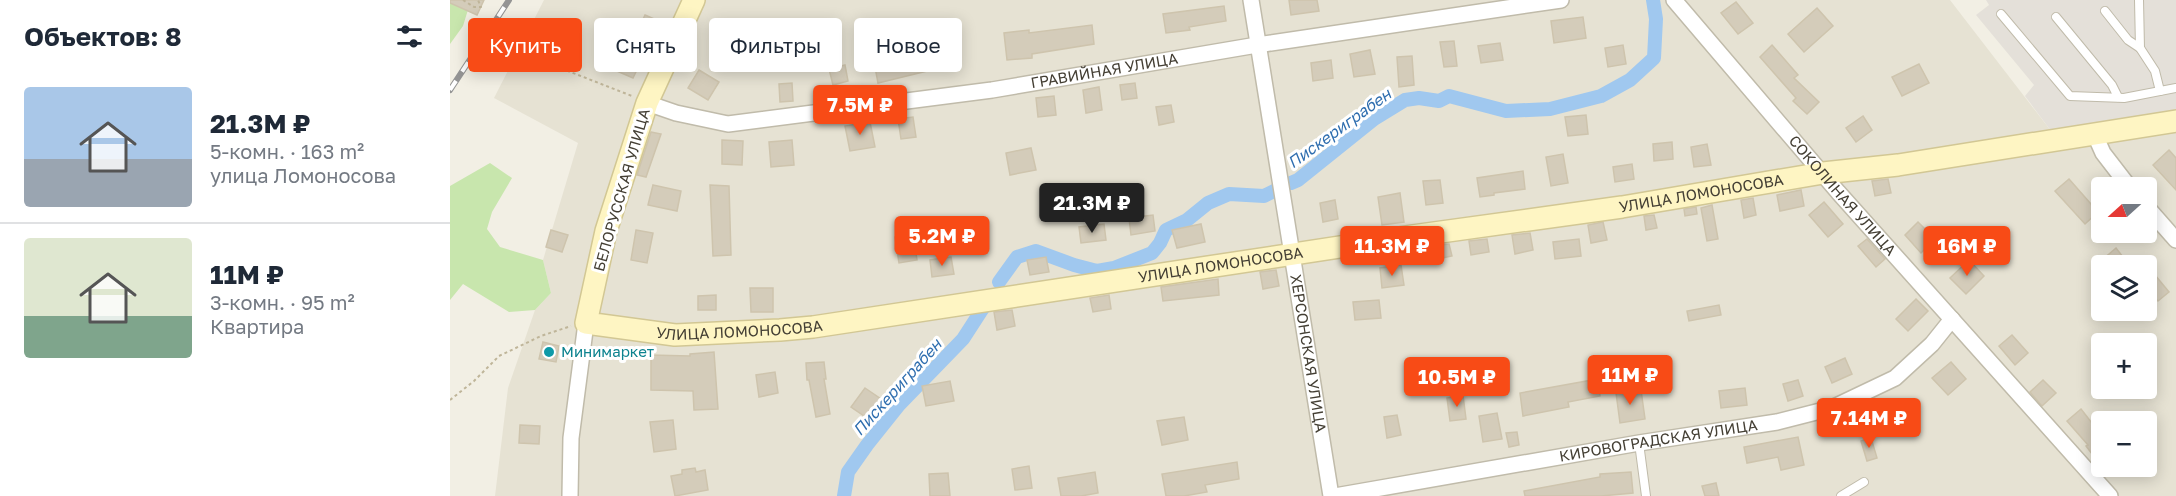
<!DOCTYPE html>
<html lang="ru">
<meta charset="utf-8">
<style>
body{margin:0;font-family:"Golos Text",sans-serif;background:#f6f6f7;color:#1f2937;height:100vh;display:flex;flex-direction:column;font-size:22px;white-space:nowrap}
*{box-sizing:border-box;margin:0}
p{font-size:20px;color:#747a83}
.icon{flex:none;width:33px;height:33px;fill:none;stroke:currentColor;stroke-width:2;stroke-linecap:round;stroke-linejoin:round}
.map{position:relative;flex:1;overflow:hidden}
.details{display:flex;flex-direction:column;background:#fff;width:450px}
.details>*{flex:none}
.guide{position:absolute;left:18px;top:18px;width:570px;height:54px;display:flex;gap:12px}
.needle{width:39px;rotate:249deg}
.controls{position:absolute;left:1641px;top:177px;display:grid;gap:12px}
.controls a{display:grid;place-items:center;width:66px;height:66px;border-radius:6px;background:#fff;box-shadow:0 3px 15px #0003;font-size:30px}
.price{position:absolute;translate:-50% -51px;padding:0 14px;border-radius:6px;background:#f84b16;color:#fff;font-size:20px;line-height:39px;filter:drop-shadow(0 2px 3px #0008)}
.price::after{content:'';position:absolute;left:50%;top:36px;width:18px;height:14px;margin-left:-9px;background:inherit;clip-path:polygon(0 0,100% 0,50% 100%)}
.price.current{background:#222;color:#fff}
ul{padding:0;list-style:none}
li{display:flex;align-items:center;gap:18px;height:150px;padding:0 24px}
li+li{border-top:2px solid #e0e1e3}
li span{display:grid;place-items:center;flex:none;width:168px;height:120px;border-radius:6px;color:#555}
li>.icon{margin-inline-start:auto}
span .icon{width:72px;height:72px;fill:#fffc;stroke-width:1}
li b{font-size:26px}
h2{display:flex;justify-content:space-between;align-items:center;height:72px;padding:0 24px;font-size:26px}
.pill{padding:0 21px;border-radius:6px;background:#fff;box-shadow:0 3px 15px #0003;font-size:21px;line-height:54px}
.pill.current{background:#f84b16;color:#fff}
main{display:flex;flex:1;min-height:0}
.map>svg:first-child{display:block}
.residential{fill:#e6e2d3;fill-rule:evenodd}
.industrial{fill:#e4e0d9}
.green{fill:#c8e6ad}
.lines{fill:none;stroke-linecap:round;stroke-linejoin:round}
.canal{stroke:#a0c8ef;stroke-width:14}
.building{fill:#d4ccba;stroke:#cec4ad;stroke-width:1.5}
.lane-casing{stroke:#c0bbaa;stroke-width:10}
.street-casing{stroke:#c0bbaa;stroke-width:18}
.secondary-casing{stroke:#d2c794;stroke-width:24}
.path{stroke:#bfb599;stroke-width:2;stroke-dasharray:3 3;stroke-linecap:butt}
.lane{stroke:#fff;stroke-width:8}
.street{stroke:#fff;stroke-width:15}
.secondary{stroke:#fef5c3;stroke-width:21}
.rail-casing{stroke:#949494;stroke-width:6}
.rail{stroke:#fff;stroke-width:4;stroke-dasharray:11;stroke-linecap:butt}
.culture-dot{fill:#0f9aa8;stroke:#fff;stroke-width:2}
.labels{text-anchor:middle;stroke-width:6;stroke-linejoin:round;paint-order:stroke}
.street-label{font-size:15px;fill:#443f34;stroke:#fff}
.culture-label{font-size:15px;fill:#0d838f;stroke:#fff;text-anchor:start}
.water-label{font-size:16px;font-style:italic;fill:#2f6eaf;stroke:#fff}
</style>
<main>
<section class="details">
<h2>Объектов: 8<svg class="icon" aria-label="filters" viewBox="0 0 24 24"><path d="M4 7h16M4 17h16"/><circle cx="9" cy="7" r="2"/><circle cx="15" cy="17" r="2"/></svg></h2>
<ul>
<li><span style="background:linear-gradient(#a9c7e8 60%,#9aa5b1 0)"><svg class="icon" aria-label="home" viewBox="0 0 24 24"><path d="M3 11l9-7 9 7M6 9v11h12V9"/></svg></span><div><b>21.3M ₽</b><p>5-комн. · 163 m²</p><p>улица Ломоносова</p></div></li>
<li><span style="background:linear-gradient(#dfe7d0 65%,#7fa58c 0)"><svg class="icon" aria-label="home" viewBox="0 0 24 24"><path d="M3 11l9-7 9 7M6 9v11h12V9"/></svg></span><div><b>11M ₽</b><p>3-комн. · 95 m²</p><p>Квартира</p></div></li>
</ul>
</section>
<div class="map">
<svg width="1726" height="496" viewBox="0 0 1726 496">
<rect width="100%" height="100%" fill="#f2efe4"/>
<path class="residential" d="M94 0H1500L1601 131 1726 110V496H45L58 388 85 310 101 293 93 260 128 143 44 98ZM1652 188H1696V232H1652ZM1652 266H1696V310H1652ZM1652 344H1696V388H1652ZM1652 422H1696V466H1652Z"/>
<path class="industrial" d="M1536 0H1726V110L1601 131 1575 96 1584 85 1526 15 1539 5Z"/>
<g class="green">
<path d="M0 0H21L13 26 0 44Z"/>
<path d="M40 163 62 178 42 212 37 229 50 247 93 260 101 293 85 310 59 312 13 284 0 300V186Z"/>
</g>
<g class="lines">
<g class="canal">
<path d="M841 183 848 180 924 119 955 100 969 98 989 101 999 96 1056 111 1100 109 1151 96 1180 80 1204 58 1206 19 1203 0"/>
<path d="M549 282 567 257 586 251 624 265 647 271 664 268 702 253 710 243 716 230 737 220 758 203 779 194 814 196 828 189"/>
<path d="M394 496 398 472 417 445 449 405 513 339 535 305"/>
</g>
</g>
<g class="building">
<path d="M0 0H34L27 15 0 3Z"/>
<path d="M839 0H867L869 11 841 15Z"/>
<path d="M1286 2 1303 23 1288 34 1271 13Z"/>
<path d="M774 6 776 21 739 27 740 30 716 33 713 14Z"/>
<path d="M1367 8 1383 26 1354 52 1338 34Z"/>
<path d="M195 15 211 22 204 37 188 30Z"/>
<path d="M1133 17 1136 38 1104 43 1101 21Z"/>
<path d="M642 25 644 44 582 54V58L557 60 554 33 579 30V33Z"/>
<path d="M1004 41 1007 66 994 67 990 42Z"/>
<path d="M1050 43 1053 60 1031 63 1028 46Z"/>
<path d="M330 45 333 68 320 69 317 47Z"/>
<path d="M1173 45 1176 64 1158 67 1155 48Z"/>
<path d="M1322 45 1348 75 1344 78 1369 102 1357 114 1343 101 1346 98 1310 57Z"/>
<path d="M177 49 193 57 183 78 167 71Z"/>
<path d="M920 50 925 74 904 77 900 54Z"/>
<path d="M497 55 498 66 428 83 425 67 472 56V59Z"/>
<path d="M962 56 964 85 949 87 947 57Z"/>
<path d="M881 60 883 78 863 81 861 63Z"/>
<path d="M1469 64 1479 83 1452 96 1442 77Z"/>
<path d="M395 65 398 81 383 85 379 69Z"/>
<path d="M249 70 269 82 258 100 238 88Z"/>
<path d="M342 83 343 101 330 102 329 84Z"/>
<path d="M685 83 687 98 672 100 670 85Z"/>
<path d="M649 87 652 110 636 113 633 90Z"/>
<path d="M604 96 606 115 588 117 586 98Z"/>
<path d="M721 105 724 122 709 125 706 107Z"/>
<path d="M1136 115 1138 134 1118 136 1115 117Z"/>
<path d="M1413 116 1422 130 1406 142 1396 128Z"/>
<path d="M463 117 466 137 451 139 448 119Z"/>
<path d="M420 122 425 147 400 151 395 126Z"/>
<path d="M201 132 211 134 196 177 187 175Z"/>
<path d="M272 140 293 141 292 165 272 164Z"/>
<path d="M342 140 344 165 321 167 319 142Z"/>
<path d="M1222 142 1223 159 1204 161 1203 144Z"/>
<path d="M1257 144 1261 165 1244 167 1241 147Z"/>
<path d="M581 148 586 170 560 175 556 153Z"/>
<path d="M1719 150 1726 158V190L1703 165Z"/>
<path d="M1113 154 1118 183 1101 186 1096 157Z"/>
<path d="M1182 164 1184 179 1165 182 1163 167Z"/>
<path d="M1073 171 1075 189 1044 193V195L1030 197 1027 178Z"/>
<path d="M1438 179 1441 193 1425 196 1422 181Z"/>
<path d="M1619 179 1648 212 1635 224 1605 191Z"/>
<path d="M990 180 993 203 976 205 973 181Z"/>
<path d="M203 185 231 191 227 211 198 205Z"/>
<path d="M260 185 279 186 281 255 263 256Z"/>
<path d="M1351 190 1354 206 1330 211 1327 195Z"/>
<path d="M950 193 954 222 932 225 928 197Z"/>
<path d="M1303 198 1306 215 1294 218 1291 200Z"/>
<path d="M885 200 888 219 873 222 870 203Z"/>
<path d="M1374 202 1393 224 1378 237 1359 215Z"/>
<path d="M1262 205 1268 239 1257 241 1251 208Z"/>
<path d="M1246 207 1247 214 1235 216 1234 209Z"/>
<path d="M703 215 705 231 681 235 679 218Z"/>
<path d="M1204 215 1207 228 1196 230 1194 216Z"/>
<path d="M1153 222 1157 240 1141 243 1138 225Z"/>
<path d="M1468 222 1485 239 1471 253 1455 235Z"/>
<path d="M654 224 656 240 631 243 629 227Z"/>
<path d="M751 224 755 242 727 248 722 230Z"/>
<path d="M101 230 118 235 112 252 96 247Z"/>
<path d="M186 230 203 233 197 263 181 260Z"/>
<path d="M1080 233 1083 250 1065 254 1062 235Z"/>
<path d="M463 234 467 260 449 263 445 237Z"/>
<path d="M1037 239 1039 252 1021 255 1019 241Z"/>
<path d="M1129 239 1131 256 1105 259 1103 242Z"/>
<path d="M1417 239 1435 259 1426 267 1408 246Z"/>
<path d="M999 244 1002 256 982 260 979 246Z"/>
<path d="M1666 248 1680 266H1656L1652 260Z"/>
<path d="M501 257 504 274 482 277 480 260Z"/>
<path d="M596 257 599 272 580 275 577 260Z"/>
<path d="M1519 260 1534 276 1516 294 1500 278Z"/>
<path d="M951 265 954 285 932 288 930 268Z"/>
<path d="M826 270 829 286 813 289 810 272Z"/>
<path d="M1705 275 1719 292 1708 301 1696 288V282Z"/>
<path d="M768 279 769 295 713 301 711 287Z"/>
<path d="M300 288H323V312H301Z"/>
<path d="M266 295V310H248V296Z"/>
<path d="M659 295 661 309 643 312 640 298Z"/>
<path d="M1466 299 1478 311 1458 331 1446 319Z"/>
<path d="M929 300 931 318 905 320 903 302Z"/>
<path d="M1269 305 1271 315 1239 321 1237 311Z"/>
<path d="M562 310 565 326 547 330 544 312Z"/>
<path d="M1562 335 1578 353 1565 365 1549 346Z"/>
<path d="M93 342 109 346 106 362 89 359Z"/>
<path d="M264 352 268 409 244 410 243 391 201 390V355L240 356V354Z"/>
<path d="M1395 358 1402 374 1382 383 1375 367Z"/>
<path d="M374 362 376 379H374L380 414 366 417 359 380H357L356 363Z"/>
<path d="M1501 362 1516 379 1498 395 1482 378Z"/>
<path d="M325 372 328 393 309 397 306 375Z"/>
<path d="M1148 379 1150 396 1118 402 1119 407 1073 416 1070 393Z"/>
<path d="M1348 380 1353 396 1338 401 1333 384Z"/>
<path d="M1593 380 1606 393 1592 406 1580 392Z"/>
<path d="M500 381 504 401 476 406 472 386Z"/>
<path d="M415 388 431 399 417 418 401 407Z"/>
<path d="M1295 388 1297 405 1271 408 1269 391Z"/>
<path d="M1191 390 1195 419 1170 423 1166 393Z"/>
<path d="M1013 395 1016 419 1000 421 997 398Z"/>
<path d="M1631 409 1652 436V467L1636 446 1638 445 1617 421Z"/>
<path d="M1047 413 1052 439 1033 442 1029 416Z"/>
<path d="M947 415 951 435 937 438 934 417Z"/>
<path d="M734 417 738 440 712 445 707 421Z"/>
<path d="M223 420 226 449 204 452 200 422Z"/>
<path d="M70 425 90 426 89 444 69 443Z"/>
<path d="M1067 432 1069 445 1059 447 1056 433Z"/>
<path d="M1348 437 1354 465 1331 470 1328 457 1297 463 1294 447Z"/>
<path d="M1421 438 1427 458 1417 461 1411 441Z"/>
<path d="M787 462 789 479 755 485 757 492 734 496H716L712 474Z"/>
<path d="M579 466 582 488 565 490 562 469Z"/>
<path d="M245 468 246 472 255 470 258 490 225 496 221 476 232 474V470Z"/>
<path d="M645 472 648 493 631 496H611L608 478Z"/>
<path d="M1181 472 1183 493 1151 496H1075L1074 491 1150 477V474Z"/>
<path d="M498 473 500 496H480L479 474Z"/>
<path d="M1266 483 1269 496H1255L1252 486Z"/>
</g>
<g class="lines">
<defs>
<g id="lane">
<path d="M1689 0 1690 48 1705 71 1710 91"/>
<path d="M1655 11 1678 40 1690 48"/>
<path d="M1551 14 1620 96 1674 98 1726 88"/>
<path d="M1606 17 1662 85 1668 97"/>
<path d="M1189 443 1196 496"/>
<path d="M1391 496 1414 482"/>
</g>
<g id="street">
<path id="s1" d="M801 0 881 496"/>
<path id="s2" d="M1224 0 1388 192 1660 496"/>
<path id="s3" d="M197 103 226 113 278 124 542 90 807 45 1111 0"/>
<path d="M1645 135 1653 153 1680 188"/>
<path d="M1696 206 1726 240"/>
<path d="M120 496 121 438 136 323"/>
<path id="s4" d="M885 496 1189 443 1327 422 1382 408 1445 378 1482 344 1502 319"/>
</g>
<g id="secondary">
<path id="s5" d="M244 0 197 103 156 231 136 323 225 335 330 330 363 327 962 236 1172 207 1373 173 1448 165 1726 121"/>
</g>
</defs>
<use href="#lane" class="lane-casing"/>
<use href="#street" class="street-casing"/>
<use href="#secondary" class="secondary-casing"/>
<g class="path">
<path d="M13 0 24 7H31L28 0"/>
<path d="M70 35 100 64 182 96"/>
<path d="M0 400 24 381 49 356 91 336 121 326"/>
</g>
<use href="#lane" class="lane"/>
<use href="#street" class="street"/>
<use href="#secondary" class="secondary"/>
<defs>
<path id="rail" d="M0 90 59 0"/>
</defs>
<use href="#rail" class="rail-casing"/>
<use href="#rail" class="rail"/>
</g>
<circle class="culture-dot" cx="99" cy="352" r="6"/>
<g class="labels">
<g class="street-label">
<text dy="5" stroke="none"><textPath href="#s3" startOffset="464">ГРАВИЙНАЯ УЛИЦА</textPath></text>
<text transform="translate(172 190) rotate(-74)" y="5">БЕЛОРУССКАЯ УЛИЦА</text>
<text dy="5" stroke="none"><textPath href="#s5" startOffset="1468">УЛИЦА ЛОМОНОСОВА</textPath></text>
<text dy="5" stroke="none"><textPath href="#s2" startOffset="258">СОКОЛИНАЯ УЛИЦА</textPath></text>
<text dy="5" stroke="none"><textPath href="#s5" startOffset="982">УЛИЦА ЛОМОНОСОВА</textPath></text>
<text dy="5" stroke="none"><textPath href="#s5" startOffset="496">УЛИЦА ЛОМОНОСОВА</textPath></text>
<text dy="5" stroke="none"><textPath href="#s1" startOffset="358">ХЕРСОНСКАЯ УЛИЦА</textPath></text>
<text dy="5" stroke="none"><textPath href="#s4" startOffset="328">КИРОВОГРАДСКАЯ УЛИЦА</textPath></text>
</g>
<g class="culture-label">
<text x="111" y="357">Минимаркет</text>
</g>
<g class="water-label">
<text transform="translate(889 128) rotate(-36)" y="6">Пискериграбен</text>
<text transform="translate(447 387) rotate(-48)" y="6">Пискериграбен</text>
</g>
</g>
</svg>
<div class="controls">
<a><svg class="needle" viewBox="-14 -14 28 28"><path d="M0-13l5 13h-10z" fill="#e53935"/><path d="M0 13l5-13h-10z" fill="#747a83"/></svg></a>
<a><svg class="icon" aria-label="layers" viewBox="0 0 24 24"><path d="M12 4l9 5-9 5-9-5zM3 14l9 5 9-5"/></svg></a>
<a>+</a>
<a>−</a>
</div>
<b class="price" style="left:410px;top:136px">7.5M ₽</b>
<b class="price current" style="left:642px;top:234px">21.3M ₽</b>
<b class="price" style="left:492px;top:267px">5.2M ₽</b>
<b class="price" style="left:942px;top:277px">11.3M ₽</b>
<b class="price" style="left:1517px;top:277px">16M ₽</b>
<b class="price" style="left:1180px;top:406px">11M ₽</b>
<b class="price" style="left:1007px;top:408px">10.5M ₽</b>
<b class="price" style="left:1419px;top:449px">7.14M ₽</b>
<div class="guide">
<a class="pill current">Купить</a>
<a class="pill">Снять</a>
<a class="pill">Фильтры</a>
<a class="pill">Новое</a>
</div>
</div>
</main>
